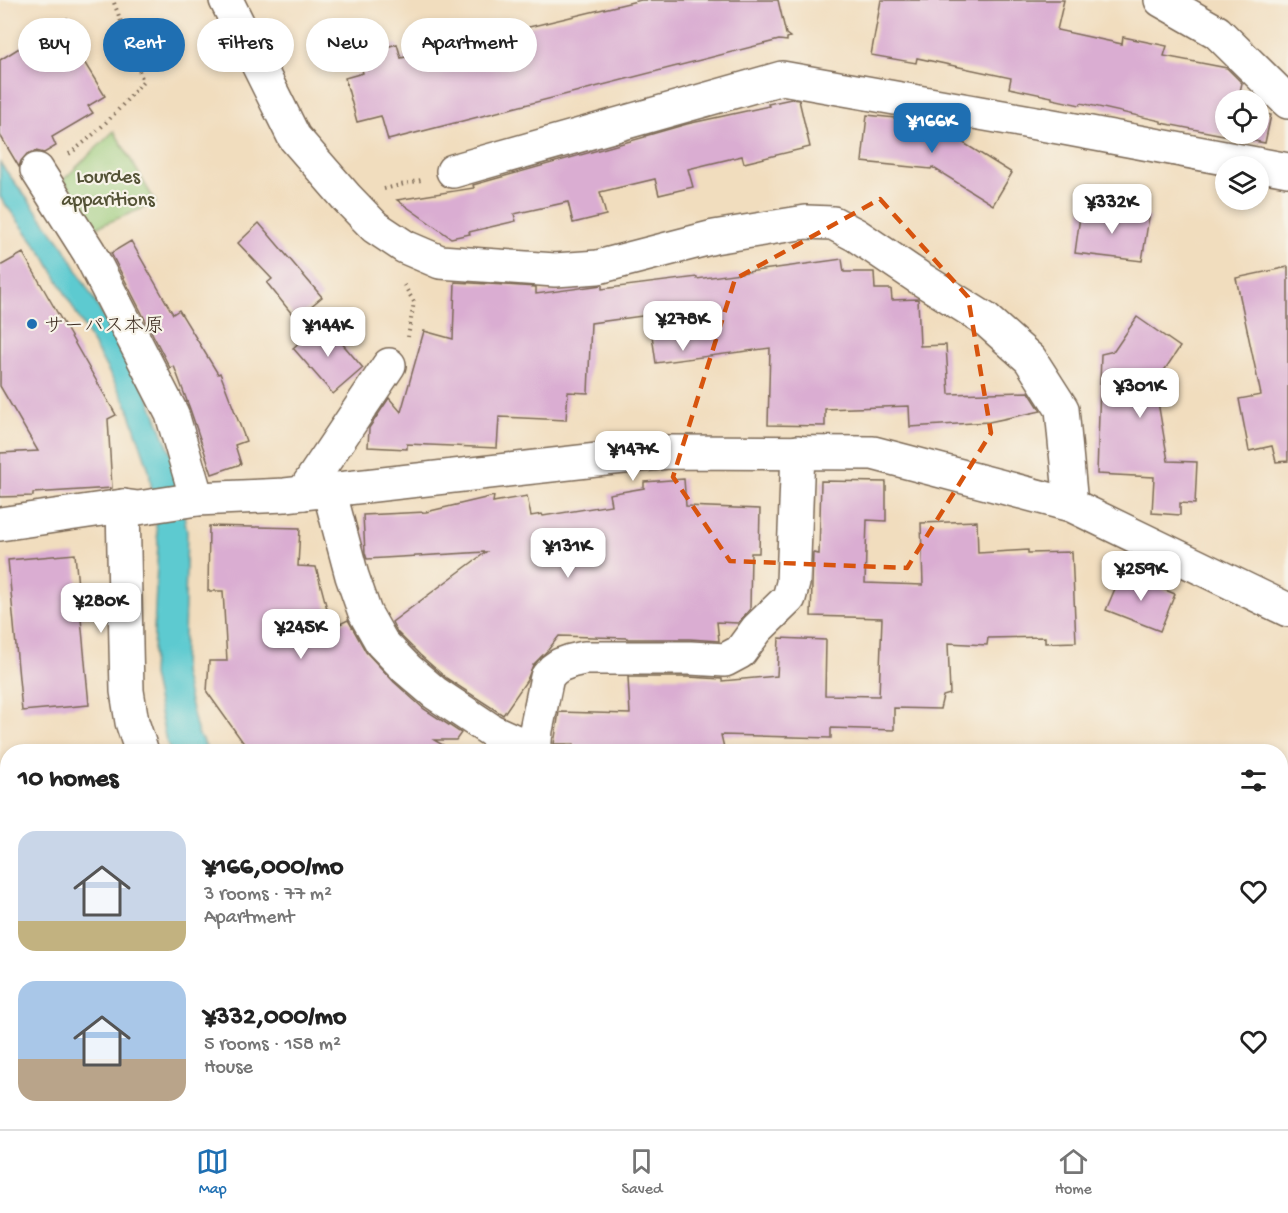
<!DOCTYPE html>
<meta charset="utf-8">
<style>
body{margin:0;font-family:"Gochi Hand","Klee One",sans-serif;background:#f6f6f6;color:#222;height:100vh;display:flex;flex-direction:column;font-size:22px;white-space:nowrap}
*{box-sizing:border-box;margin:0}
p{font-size:20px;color:#767676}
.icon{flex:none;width:33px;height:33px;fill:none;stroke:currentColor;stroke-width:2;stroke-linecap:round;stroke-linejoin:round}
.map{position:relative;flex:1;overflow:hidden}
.details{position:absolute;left:0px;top:744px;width:1288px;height:386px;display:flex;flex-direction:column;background:#fff;border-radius:24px 24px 0 0;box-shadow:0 3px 9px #0003}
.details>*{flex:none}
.guide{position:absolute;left:18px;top:18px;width:600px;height:54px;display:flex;gap:12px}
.buttons{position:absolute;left:1215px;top:90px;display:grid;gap:12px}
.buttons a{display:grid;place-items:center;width:54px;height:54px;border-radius:50%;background:#fff;box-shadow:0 3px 9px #0003;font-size:30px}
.price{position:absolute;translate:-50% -51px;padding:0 14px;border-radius:12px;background:#fff;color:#222;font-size:20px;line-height:39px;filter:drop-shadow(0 2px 3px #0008)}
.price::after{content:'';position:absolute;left:50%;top:36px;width:18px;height:14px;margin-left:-9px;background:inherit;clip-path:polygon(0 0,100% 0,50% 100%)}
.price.current{background:#1f6fb2;color:#fff}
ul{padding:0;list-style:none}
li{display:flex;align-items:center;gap:18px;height:150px;padding:0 18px}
li span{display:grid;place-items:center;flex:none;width:168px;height:120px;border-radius:18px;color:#555}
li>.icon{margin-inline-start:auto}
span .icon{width:72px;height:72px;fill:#fffc;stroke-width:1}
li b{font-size:26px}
h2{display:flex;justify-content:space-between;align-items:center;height:72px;padding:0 18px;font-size:26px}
.pill{padding:0 21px;border-radius:27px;background:#fff;box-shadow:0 3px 9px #0003;font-size:21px;line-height:54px}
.pill.current{background:#1f6fb2;color:#fff}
.tab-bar{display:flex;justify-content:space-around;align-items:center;height:84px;border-top:2px solid #e0e0e0;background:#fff;font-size:16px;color:#767676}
.tab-bar a{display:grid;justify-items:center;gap:3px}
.tab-bar .current{color:#1f6fb2}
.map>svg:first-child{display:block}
.green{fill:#9bcb7a;stroke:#6b7a4c;stroke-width:1.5}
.water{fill:#5dcad0;stroke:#4c7a77;stroke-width:1.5}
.building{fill:#daadd2}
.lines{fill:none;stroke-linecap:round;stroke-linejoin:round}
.minor-casing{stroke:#7b6956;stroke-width:36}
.tertiary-casing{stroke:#7b6956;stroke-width:36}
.path{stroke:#7b6956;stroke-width:4;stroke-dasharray:1.5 4.5;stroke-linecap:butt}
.minor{stroke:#fff;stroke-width:33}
.tertiary{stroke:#fff;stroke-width:33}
.marked{fill:none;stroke:#d7540e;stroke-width:4.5;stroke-dasharray:12 8;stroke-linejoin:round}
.poi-dot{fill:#1f6fb2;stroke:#f7f3e8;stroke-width:2}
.labels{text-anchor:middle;stroke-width:4.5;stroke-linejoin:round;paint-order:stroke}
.park-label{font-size:20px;fill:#535235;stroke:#f7f3e8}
.poi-label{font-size:20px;fill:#3b2a1e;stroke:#f7f3e8;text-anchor:start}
</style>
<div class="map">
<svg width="1288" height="1129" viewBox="0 0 1288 1129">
<rect width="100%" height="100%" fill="#f7f3e8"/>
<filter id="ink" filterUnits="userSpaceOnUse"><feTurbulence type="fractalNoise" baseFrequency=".0167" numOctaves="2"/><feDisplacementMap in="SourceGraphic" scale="12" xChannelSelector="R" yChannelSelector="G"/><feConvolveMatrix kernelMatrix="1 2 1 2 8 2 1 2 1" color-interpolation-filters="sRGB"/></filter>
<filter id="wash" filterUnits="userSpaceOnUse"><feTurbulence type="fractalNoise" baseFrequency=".008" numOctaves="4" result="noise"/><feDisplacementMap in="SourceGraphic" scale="24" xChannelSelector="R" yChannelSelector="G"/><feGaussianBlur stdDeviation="1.35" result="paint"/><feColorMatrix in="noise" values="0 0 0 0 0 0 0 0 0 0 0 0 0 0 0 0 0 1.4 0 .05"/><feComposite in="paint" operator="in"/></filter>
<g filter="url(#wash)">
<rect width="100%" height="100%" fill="#f1ddbe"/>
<g class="green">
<path d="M114 131 156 203 97 227 63 180Z"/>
<path d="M1281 858H1288V1129H1062V1122H1281Z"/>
</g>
<path class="water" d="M0 163 64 247 148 396 175 464 187 532 183 673 198 734 209 751H171L166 741 152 675 158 542 149 470 127 405 45 257 0 197Z"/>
<g id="blocks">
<g class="building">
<path d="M641 0H778L786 34 790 37 787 38V41L779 40 388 140 381 116 357 122 345 78 363 73 358 55 397 44 401 58Z"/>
<path d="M881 0H1064L1057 30 1122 44 1123 37 1167 46 1164 56 1227 68 1242 83 1238 100H1226V134H1258V112L1271 115 1265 143 1161 123V121L1081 103 1080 105 1052 99V97L1009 88 1011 78 917 58 916 63 871 55Z"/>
<path d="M67 18 88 52 81 57 105 96 88 106 93 113 52 137 56 146 44 153 36 151 27 154 21 161 19 167 0 135V60Z"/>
<path d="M791 99 799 100 810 147 744 163 742 156 688 169 693 187 659 195 655 179 600 192 606 215 573 223 568 202 514 214 516 221 469 232 470 234 451 238 397 200 474 188 473 185 645 137V136L687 124 769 106 768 104Z"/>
<path d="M867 115 905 119 933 124 1012 173 993 205 932 167 931 169 862 162Z"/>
<path d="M1081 209 1149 217 1142 261 1075 253Z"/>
<path d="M259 223 322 297 296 319 267 283 272 279 238 243Z"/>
<path d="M131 241 173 314 179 310 218 374 220 373 246 441 235 445 241 464 212 474 190 409 174 366 170 368 111 253Z"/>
<path d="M23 253 116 415 108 419 112 488 33 493V496L0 497V453L38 451 0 386V266Z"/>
<path d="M842 259 844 272H874L875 289H891L892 300 918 299 920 346 946 345 949 394 1029 392 1041 411 989 422 910 427 909 406 825 409V426L768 425 770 348 656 363 649 315 591 323 588 393 568 392 566 420 499 417 497 448 407 444V449L368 447 369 428 389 398 401 412 424 331 453 339 455 282 536 287V294L602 285V289L697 277V279Z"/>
<path d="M1288 267V461L1276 462 1272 446 1249 451 1239 399 1261 395 1236 278Z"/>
<path d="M1137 317 1180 347 1155 384 1168 461 1197 462 1195 504 1180 503V515L1152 513 1154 477 1097 474 1101 354 1114 351Z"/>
<path d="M323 321 363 368 333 394 293 348Z"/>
<path d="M684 479 686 506 760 509 759 553H751L750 609 738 623 717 622 719 641 690 639H627V638L559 636 548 650 533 665 527 680 503 715 446 678 420 655 397 632 392 622 486 552 367 559 365 553 363 515 426 512 494 496 493 502 527 496 531 516 542 514 543 516 611 505 609 494 644 488V482Z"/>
<path d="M821 481 886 482V521L867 520 865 583 923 585 921 523 977 521 978 553 1028 550V553L1072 552 1076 642 1045 643V637L988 638 987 645 948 643 950 694 943 696 940 709 894 708V730L831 728V738L721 735 725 752H575L574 744H554L559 712 630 714 628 677H689L722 679V681L777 676 779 638 826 640 825 695 879 696 882 618 811 616 813 553 819 554Z"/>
<path d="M209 526 300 528 298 566 316 567 332 628 348 620 366 652 394 682 424 709 461 733 456 740H434L455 752H250L207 692 209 661H227L223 591H208Z"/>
<path d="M75 554 89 705 22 711 8 560Z"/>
<path d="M1122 572 1175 594 1160 631 1106 610Z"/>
</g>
</g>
</g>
<g filter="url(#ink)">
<use href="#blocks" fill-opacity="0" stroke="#7b6956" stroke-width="1.5"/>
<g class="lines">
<defs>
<g id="minor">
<path d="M226 0 294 137 347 198 375 227 405 247 440 262 555 270 598 267 714 237 806 222 833 223 856 235 918 277 985 319 1030 359 1062 409 1071 505"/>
<path d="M1161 0 1217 32 1288 102"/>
<path d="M37 170 89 252 172 414 197 499"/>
<path d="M453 171 782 78 1064 128 1288 170"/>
<path d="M329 490 352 576 365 613 382 643 407 669 435 693 492 731 534 750"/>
<path d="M303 493 389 365"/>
<path d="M0 524 123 506 138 508 197 499 285 495 668 452 873 453 1071 505 1288 610"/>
<path d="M534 752 536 730 547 677 553 670 560 665 571 661 584 658H690L725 660 740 652 757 629 789 598 793 583 798 452"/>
<path d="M0 1091 8 1112"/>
<path d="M705 1122 709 1129"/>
</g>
<g id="tertiary">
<path d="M123 506 127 691 132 722 142 752"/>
<path d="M538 1129 539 1122"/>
</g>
</defs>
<use href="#minor" class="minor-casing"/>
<use href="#tertiary" class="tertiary-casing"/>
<g class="path">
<path d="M69 154C97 134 121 108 143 81L113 0"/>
<path d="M384 189 421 180"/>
<path d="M404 285 414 302 408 337"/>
</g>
<use href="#minor" class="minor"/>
<use href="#tertiary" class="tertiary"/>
</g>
</g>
<path class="marked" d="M880 199 968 297 991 433 907 568 730 561 673 477 735 279Z"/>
<circle class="poi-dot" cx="32" cy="324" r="6"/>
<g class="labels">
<g class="park-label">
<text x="108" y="182">Lourdes<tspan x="108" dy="23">apparitions</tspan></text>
</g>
<g class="poi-label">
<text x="44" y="331">サーパス本原</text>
</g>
</g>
</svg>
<div class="buttons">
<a><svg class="icon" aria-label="locate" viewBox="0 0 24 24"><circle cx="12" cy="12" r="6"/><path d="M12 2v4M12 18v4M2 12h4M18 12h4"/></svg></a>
<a><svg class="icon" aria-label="layers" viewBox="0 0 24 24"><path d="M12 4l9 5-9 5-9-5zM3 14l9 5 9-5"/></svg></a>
</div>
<b class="price current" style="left:932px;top:154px">¥166K</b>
<b class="price" style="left:1112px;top:235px">¥332K</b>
<b class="price" style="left:683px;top:352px">¥278K</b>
<b class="price" style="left:328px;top:358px">¥144K</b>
<b class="price" style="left:1140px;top:419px">¥301K</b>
<b class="price" style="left:633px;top:482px">¥147K</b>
<b class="price" style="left:568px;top:579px">¥131K</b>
<b class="price" style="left:1141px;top:602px">¥259K</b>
<b class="price" style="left:101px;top:634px">¥280K</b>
<b class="price" style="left:301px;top:660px">¥245K</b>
<div class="guide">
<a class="pill">Buy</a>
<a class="pill current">Rent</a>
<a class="pill">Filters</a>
<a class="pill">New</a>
<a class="pill">Apartment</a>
</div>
<section class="details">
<h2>10 homes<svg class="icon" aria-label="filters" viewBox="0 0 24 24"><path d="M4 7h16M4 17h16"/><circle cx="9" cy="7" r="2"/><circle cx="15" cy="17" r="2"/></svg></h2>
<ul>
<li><span style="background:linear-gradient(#c9d6e8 75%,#c2b280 0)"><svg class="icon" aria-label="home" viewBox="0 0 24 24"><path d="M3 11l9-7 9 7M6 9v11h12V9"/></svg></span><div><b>¥166,000/mo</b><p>3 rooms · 77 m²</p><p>Apartment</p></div><svg class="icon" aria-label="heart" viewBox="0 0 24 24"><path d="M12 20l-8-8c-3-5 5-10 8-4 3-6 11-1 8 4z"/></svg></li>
<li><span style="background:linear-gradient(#a9c7e8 65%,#b9a48a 0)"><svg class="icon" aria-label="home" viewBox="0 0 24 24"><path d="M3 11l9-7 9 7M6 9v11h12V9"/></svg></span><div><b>¥332,000/mo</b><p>5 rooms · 158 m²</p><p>House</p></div><svg class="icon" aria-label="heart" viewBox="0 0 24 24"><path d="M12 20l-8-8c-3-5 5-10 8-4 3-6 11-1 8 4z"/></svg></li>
</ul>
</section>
</div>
<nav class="tab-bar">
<a class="current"><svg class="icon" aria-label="map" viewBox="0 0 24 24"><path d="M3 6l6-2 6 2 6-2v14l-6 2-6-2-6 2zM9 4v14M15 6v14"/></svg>Map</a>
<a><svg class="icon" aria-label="saved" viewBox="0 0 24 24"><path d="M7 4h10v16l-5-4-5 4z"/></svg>Saved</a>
<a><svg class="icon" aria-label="home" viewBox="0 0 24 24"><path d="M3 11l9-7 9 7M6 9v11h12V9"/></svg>Home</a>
</nav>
